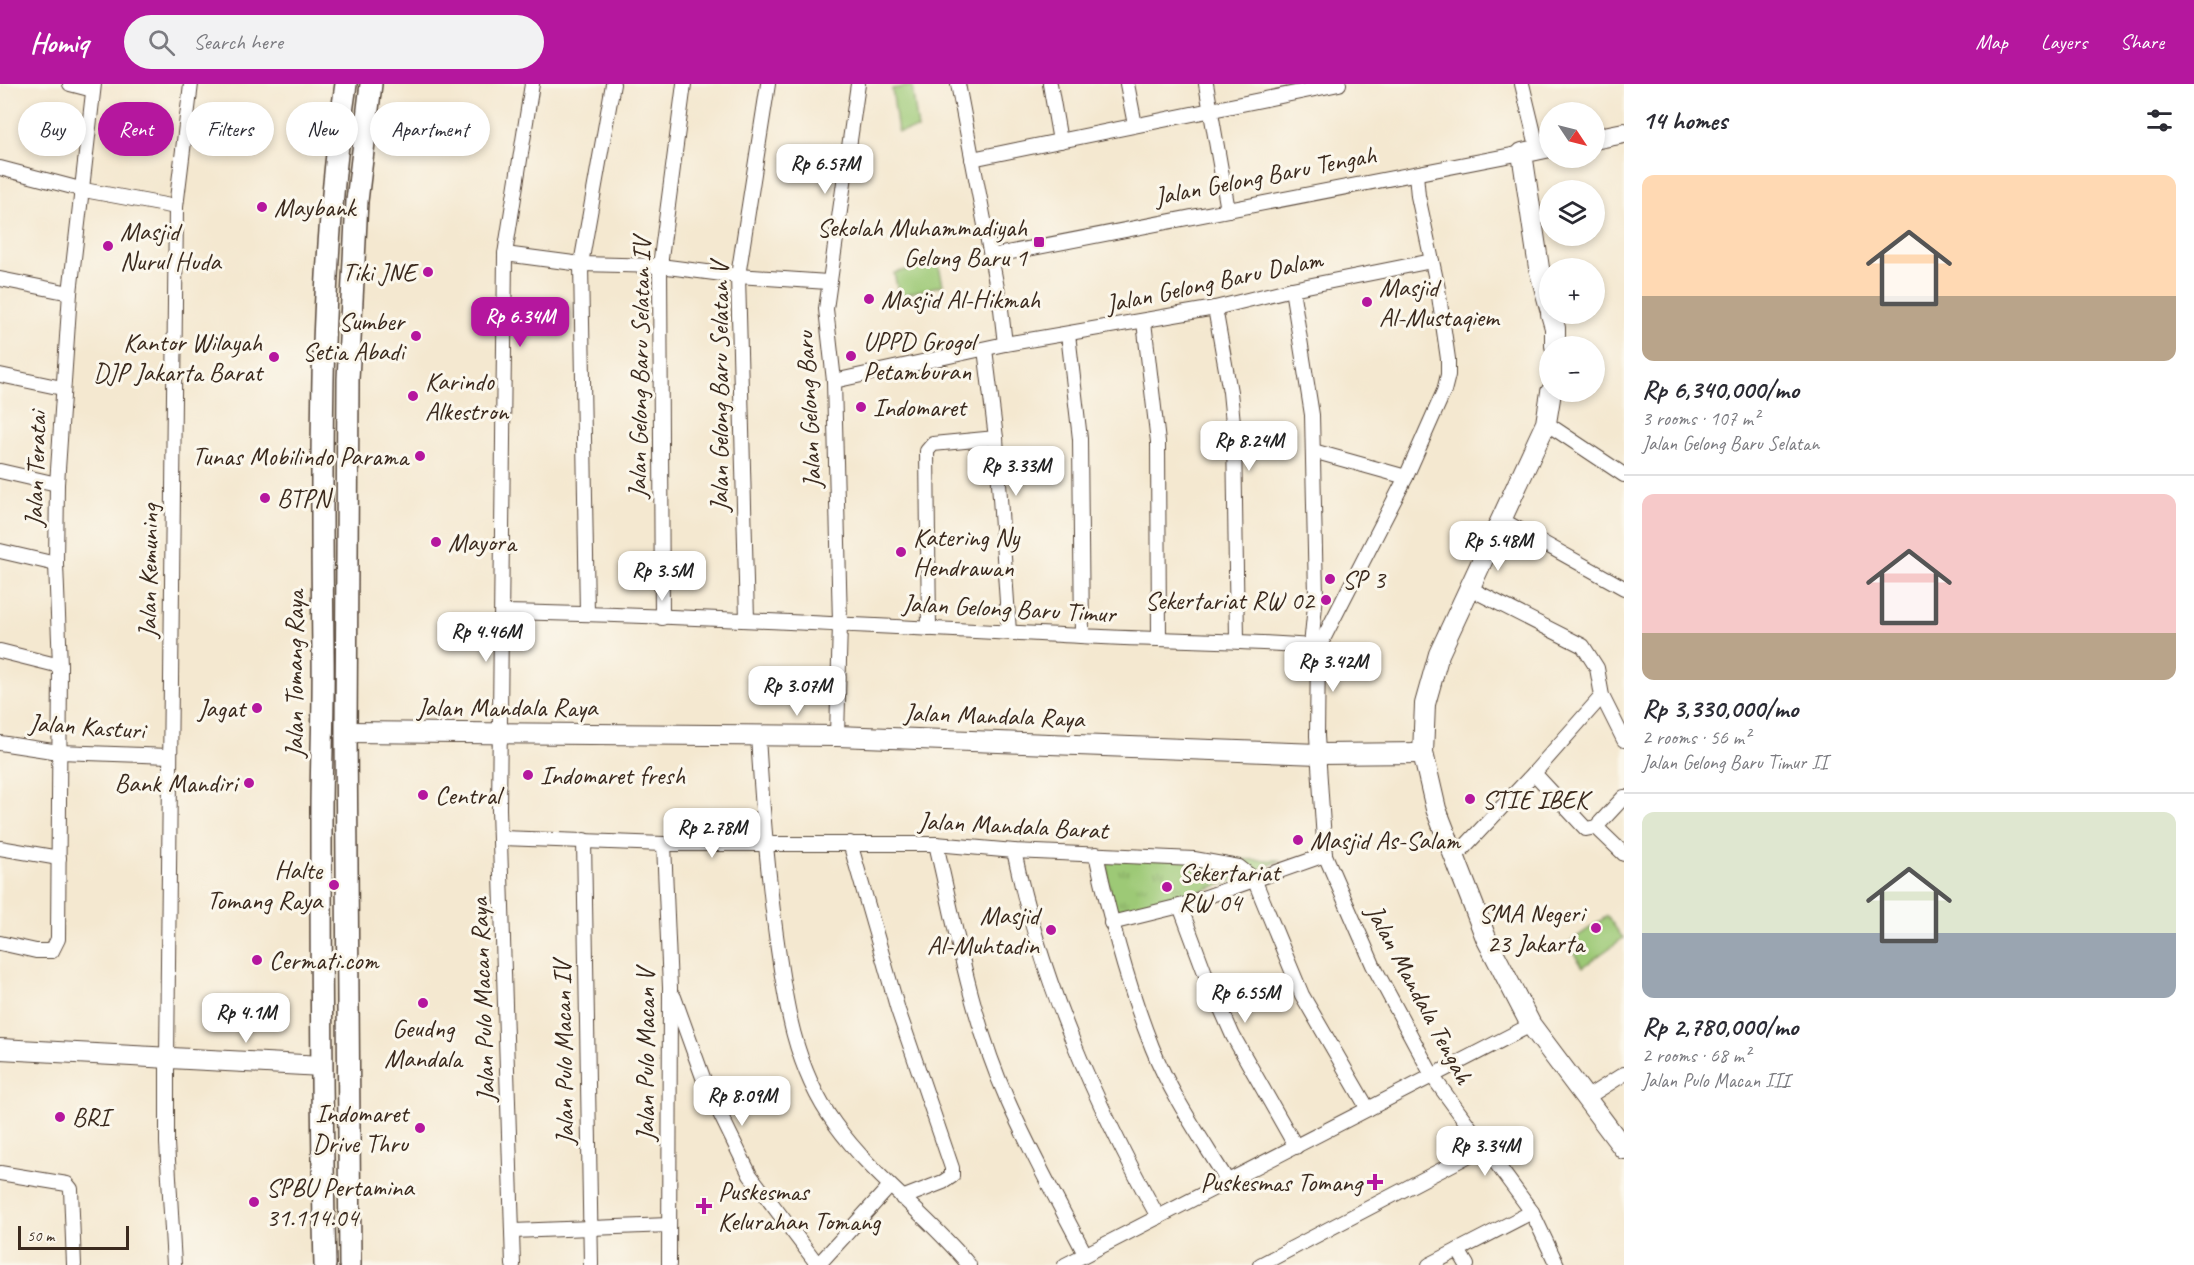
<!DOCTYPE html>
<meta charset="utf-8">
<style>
body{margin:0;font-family:Caveat,sans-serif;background:#f2f2f3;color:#2b2b33;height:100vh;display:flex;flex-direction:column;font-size:22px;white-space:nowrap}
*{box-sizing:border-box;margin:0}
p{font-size:20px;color:#7c7c81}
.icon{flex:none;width:33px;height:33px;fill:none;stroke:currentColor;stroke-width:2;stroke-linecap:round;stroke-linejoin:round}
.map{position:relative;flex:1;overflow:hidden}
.side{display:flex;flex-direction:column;background:#fff;width:570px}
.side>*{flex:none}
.guide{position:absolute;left:18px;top:18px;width:570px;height:54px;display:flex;gap:12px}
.needle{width:39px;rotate:125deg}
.tools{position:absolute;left:1539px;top:18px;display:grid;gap:12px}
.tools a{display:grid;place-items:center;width:66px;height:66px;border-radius:50%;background:#fff;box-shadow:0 3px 9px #0003;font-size:30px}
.scale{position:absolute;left:18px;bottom:15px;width:111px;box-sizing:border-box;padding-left:6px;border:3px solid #3b2a1e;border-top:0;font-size:16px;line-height:21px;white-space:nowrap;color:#3b2a1e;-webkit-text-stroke:4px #fbf7ec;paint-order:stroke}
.price{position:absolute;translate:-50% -51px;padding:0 14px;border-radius:12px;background:#fff;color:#222;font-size:20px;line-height:39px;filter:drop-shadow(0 2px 3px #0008)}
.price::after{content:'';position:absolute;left:50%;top:36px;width:18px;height:14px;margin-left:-9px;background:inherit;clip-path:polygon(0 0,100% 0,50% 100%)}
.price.selected{background:#b5179e;color:#fff}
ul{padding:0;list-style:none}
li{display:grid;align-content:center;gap:12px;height:318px;padding:0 18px}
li+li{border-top:2px solid #e1e1e2}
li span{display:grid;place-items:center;height:186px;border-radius:12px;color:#555}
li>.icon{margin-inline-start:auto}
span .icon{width:108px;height:108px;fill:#fffc;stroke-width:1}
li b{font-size:26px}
h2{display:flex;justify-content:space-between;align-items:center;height:72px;padding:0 18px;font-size:26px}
.chip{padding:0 21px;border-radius:27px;background:#fff;box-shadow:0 3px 9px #0003;font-size:21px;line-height:54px}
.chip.selected{background:#b5179e;color:#fff}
header{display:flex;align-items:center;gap:36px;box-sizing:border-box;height:84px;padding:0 30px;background:#b5179e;color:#fff}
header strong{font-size:28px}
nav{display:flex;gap:33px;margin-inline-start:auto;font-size:21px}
.search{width:420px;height:54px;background:#f2f2f3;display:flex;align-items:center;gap:15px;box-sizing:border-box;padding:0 21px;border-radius:33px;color:#7c7c81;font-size:22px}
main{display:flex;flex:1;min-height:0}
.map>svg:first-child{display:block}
.park{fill:url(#park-tufts);stroke:#6c7a4a;stroke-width:1.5}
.garden{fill:#9dc976;stroke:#6c7a4a;stroke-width:1.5}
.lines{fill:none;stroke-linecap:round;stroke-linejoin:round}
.street-casing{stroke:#574639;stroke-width:16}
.secondary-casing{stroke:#574639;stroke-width:22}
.primary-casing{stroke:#574639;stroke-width:24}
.street{stroke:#fff;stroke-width:14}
.secondary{stroke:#fff;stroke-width:20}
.primary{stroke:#fff;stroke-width:21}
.poi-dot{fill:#b5179e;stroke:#fbf7ec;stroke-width:2}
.labels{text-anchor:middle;stroke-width:6;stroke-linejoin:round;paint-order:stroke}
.street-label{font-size:26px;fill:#3b2a1e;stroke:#fbf7ec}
.poi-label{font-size:26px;fill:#3b2a1e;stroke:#fbf7ec;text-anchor:start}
</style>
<header>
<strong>Homiq</strong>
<div class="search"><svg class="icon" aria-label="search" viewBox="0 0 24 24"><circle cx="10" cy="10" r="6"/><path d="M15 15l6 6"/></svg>Search here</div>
<nav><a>Map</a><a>Layers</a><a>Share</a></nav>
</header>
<main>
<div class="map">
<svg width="1624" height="1181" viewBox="0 0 1624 1181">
<defs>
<pattern id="park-tufts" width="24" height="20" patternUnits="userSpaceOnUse" patternTransform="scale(1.5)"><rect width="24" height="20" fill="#9dc976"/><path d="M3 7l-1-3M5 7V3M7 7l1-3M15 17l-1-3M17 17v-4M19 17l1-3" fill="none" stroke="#81a360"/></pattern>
</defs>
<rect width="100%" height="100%" fill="#fbf7ec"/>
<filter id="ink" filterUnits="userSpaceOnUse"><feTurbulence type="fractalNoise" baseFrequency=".0167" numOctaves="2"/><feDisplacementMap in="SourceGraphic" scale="12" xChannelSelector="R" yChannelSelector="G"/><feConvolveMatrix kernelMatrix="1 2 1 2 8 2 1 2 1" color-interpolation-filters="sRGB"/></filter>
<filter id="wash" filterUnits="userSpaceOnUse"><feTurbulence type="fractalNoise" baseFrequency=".008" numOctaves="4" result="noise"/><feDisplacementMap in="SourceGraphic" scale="24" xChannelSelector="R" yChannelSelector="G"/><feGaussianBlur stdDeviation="1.35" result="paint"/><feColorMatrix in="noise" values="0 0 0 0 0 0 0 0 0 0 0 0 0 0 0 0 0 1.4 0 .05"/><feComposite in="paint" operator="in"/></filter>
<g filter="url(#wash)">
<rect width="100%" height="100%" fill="#f4e8d0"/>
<path class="park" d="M1107 774 1281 776 1239 795 1170 817 1110 827Z"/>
<g class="garden">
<path d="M912 2 918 45 898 48 892 5Z"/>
<path d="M938 178 943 201 899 212 894 189Z"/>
<path d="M1607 832 1623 854 1583 883 1567 860Z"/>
</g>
</g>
<g filter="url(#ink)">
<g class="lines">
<defs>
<g id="street">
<path d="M70 0 93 6"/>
<path d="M958 0 1001 225 1005 260"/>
<path d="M1050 0 1060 57"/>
<path d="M1127 0 1135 41"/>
<path d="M1206 0 1228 126"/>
<path d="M1522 0 1538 66"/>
<path d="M972 75 1339 0"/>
<path d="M0 84 84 106 176 123"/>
<path d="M1416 90 1418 112 1438 205 1448 275V291L1444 307 1406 393 1318 565 1317 652 1325 771 1373 881 1433 993 1532 1128 1557 1181"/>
<path d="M505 170 581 180 660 182 738 192 828 198"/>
<path d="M991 172 1522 69"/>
<path d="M0 195 70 209"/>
<path d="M1292 205 1312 331 1316 511 1311 562"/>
<path d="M1215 224 1230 308 1234 349 1237 556"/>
<path d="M1144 238 1158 358 1159 555"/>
<path d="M1068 250 1080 355 1082 552"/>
<path d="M985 265 996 354 1009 548"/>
<path d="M0 291 62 304"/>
<path d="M834 297 1005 260 1215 224 1292 205 1432 177"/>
<path d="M1546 339 1624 391"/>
<path d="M1313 367 1406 393"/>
<path d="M0 387 57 400"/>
<path d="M1502 436 1624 504"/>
<path d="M0 467 56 480"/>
<path d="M1469 504 1583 562 1597 584 1602 612 1624 656"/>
<path d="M503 528C695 532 887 543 1080 552 1157 556 1234 556 1311 562L1318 565"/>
<path d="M587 529 581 180 613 0"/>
<path d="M662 534 660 182 684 0"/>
<path d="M747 536 738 192 768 0"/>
<path d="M929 545 927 367 933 360 996 354"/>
<path d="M0 567 60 582"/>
<path d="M758 652C762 720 767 784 776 851 785 917 794 984 835 1040 873 1093 928 1131 969 1181"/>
<path d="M837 652 840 539 834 297 826 225 858 0"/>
<path d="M0 659 59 668 170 672"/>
<path d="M1534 689 1586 745 1596 743 1624 713"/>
<path d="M1596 743 1624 770"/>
<path d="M502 754 664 760H936L1014 767 1194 775 1239 783 1254 795 1302 911 1368 1025"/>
<path d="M584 756 591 1181"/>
<path d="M850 759 898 926 952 1084V1092L943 1098 902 1114"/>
<path d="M664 760 670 904 669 1181"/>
<path d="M936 760C956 845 971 934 1007 1015 1030 1068 1059 1119 1085 1170"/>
<path d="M0 764 59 774"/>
<path d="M1014 767C1041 897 1094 1017 1158 1133"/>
<path d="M1096 770C1110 835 1127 900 1152 963 1171 1011 1201 1054 1228 1098"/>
<path d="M1453 775 1534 689 1602 612"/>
<path d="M1180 822 1205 889 1233 952 1296 1063"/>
<path d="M1111 839 1180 822 1325 771"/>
<path d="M0 859 36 867H52L58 855 60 582 56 480 57 400 70 209 94 0"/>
<path d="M674 913 705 999 750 1091 818 1181"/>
<path d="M1586 1014 1624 990"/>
<path d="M0 1089 67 1100 71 1105 74 1181"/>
<path d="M513 1147 669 1141"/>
<path d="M1458 1166 1467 1181"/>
<path d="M174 1181 167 1059V975L176 123 191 0"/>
<path d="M513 1181 499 725 505 170 532 0"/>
<path d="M818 1181 890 1102"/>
<path d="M1065 1181 1531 941"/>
<path d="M1260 1181 1483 1064"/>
<path d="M1429 1181 1532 1128"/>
</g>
<g id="secondary">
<path d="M1594 55 1624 49"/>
<path d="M1550 63 1522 69 1539 184 1550 224"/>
<path d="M1551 230 1555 244V262"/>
<path d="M1551 308 1546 339 1439 570 1425 620 1423 669 1436 725 1486 854 1531 941 1624 1065"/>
<path d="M346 648 837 652 1319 670 1423 669"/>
<path d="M0 965 322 982"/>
</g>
<g id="primary">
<path d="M325 1181C321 1031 321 880 321 729 321 676 324 623 323 569 321 379 318 188 346 0"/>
<path d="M350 1181 346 648 348 295 357 117 371 0"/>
</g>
</defs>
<use href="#street" class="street-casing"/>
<use href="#secondary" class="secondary-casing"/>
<use href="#primary" class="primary-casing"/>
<use href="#street" class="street"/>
<use href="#secondary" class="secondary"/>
<use href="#primary" class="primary"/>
</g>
</g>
<g class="poi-dot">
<circle cx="262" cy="123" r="6"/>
<rect x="1033" y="152" width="12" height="12" rx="3"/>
<circle cx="108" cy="162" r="6"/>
<circle cx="428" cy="188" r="6"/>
<circle cx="869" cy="215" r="6"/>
<circle cx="1367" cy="218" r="6"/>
<circle cx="416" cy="252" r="6"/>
<circle cx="851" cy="272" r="6"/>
<circle cx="274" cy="273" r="6"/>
<circle cx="413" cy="312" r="6"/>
<circle cx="861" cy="323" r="6"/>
<circle cx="420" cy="372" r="6"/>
<circle cx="265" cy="414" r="6"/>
<circle cx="436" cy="458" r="6"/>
<circle cx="901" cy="468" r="6"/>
<circle cx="1330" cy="495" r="6"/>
<circle cx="1326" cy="516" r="6"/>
<circle cx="257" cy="624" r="6"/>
<circle cx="528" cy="691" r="6"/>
<circle cx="249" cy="699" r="6"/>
<circle cx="423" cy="711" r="6"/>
<circle cx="1470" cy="715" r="6"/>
<circle cx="1298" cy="756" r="6"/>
<circle cx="334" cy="801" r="6"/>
<circle cx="1167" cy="803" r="6"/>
<circle cx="1596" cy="844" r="6"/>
<circle cx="1051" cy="846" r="6"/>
<circle cx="257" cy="876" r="6"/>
<circle cx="423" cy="919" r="6"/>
<circle cx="60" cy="1033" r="6"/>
<circle cx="420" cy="1044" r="6"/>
<path d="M1372 1089h6v6h6v6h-6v6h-6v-6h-6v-6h6z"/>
<circle cx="254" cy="1118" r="6"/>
<path d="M701 1113h6v6h6v6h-6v6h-6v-6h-6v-6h6z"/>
</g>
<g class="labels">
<g class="street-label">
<text transform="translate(1265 91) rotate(-11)" y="9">Jalan Gelong Baru Tengah</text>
<text transform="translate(1214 197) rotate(-12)" y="9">Jalan Gelong Baru Dalam</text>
<text transform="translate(639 284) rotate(-89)" y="9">Jalan Gelong Baru Selatan IV</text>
<text transform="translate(719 303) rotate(-90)" y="9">Jalan Gelong Baru Selatan V</text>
<text transform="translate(808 326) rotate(-93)" y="9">Jalan Gelong Baru</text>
<text transform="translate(35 385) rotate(-88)" y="9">Jalan Teratai</text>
<text transform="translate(148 487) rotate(-89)" y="9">Jalan Kemuning</text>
<text transform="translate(1009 524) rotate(3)" y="9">Jalan Gelong Baru Timur</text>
<text transform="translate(294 590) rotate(-90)" y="9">Jalan Tomang Raya</text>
<text x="507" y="632">Jalan Mandala Raya</text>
<text transform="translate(994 631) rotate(2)" y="9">Jalan Mandala Raya</text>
<text transform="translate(87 642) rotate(4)" y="9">Jalan Kasturi</text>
<text transform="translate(1013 741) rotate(3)" y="9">Jalan Mandala Barat</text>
<text transform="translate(1420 910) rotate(62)" y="9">Jalan Mandala Tengah</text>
<text transform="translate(482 916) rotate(-92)" y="9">Jalan Pulo Macan Raya</text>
<text transform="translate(563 969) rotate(-91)" y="9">Jalan Pulo Macan IV</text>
<text transform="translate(645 971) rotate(-90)" y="9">Jalan Pulo Macan V</text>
</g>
<g class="poi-label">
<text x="274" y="132">Maybank</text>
<text x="1027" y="152" text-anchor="end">Sekolah Muhammadiyah<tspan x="1027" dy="30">Gelong Baru 1</tspan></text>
<text x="120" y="156">Masjid<tspan x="120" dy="30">Nurul Huda</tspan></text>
<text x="416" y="197" text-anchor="end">Tiki JNE</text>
<text x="1379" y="212">Masjid<tspan x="1379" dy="30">Al-Mustaqiem</tspan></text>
<text x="881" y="224">Masjid Al-Hikmah</text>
<text x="404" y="246" text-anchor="end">Sumber<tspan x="404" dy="30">Setia Abadi</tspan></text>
<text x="863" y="266">UPPD Grogol<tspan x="863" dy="30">Petamburan</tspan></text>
<text x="262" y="267" text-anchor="end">Kantor Wilayah<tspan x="262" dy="30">DJP Jakarta Barat</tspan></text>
<text x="425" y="306">Karindo<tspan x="425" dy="30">Alkestron</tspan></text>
<text x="873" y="332">Indomaret</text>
<text x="408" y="381" text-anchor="end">Tunas Mobilindo Parama</text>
<text x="277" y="423">BTPN</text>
<text x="913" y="462">Katering Ny<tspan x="913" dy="30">Hendrawan</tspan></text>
<text x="448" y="467">Mayora</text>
<text x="1342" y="504">SP 3</text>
<text x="1314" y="525" text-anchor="end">Sekertariat RW 02</text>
<text x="245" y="633" text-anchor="end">Jagat</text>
<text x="540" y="700">Indomaret fresh</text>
<text x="237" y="708" text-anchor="end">Bank Mandiri</text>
<text x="435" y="720">Central</text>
<text x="1482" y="724">STIE IBEK</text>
<text x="1310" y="765">Masjid As-Salam</text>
<text x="322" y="795" text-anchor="end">Halte<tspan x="322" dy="30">Tomang Raya</tspan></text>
<text x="1179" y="797">Sekertariat<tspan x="1179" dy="30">RW 04</tspan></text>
<text x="1584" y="838" text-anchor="end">SMA Negeri<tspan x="1584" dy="30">23 Jakarta</tspan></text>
<text x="1039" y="840" text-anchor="end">Masjid<tspan x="1039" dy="30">Al-Muhtadin</tspan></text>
<text x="269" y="885">Cermati.com</text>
<text x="423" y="953" text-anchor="middle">Geudng<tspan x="423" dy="30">Mandala</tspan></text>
<text x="408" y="1038" text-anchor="end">Indomaret<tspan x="408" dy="30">Drive Thru</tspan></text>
<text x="72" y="1042">BRI</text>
<text x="1362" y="1107" text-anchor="end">Puskesmas Tomang</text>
<text x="266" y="1112">SPBU Pertamina<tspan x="266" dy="30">31.114.04</tspan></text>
<text x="718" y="1116">Puskesmas<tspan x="718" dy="30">Kelurahan Tomang</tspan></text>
</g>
</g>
</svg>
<div class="tools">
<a><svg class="needle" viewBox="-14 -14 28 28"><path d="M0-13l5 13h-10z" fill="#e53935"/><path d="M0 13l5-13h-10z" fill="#7c7c81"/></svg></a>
<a><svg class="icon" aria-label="layers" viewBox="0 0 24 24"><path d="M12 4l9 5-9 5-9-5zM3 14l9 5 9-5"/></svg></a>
<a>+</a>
<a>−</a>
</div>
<div class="scale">50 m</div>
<b class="price" style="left:825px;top:111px">Rp 6.57M</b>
<b class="price selected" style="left:520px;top:264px">Rp 6.34M</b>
<b class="price" style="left:1249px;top:388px">Rp 8.24M</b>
<b class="price" style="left:1016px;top:413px">Rp 3.33M</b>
<b class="price" style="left:1498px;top:488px">Rp 5.48M</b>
<b class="price" style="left:662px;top:518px">Rp 3.5M</b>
<b class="price" style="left:486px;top:579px">Rp 4.46M</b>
<b class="price" style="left:1333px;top:609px">Rp 3.42M</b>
<b class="price" style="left:797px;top:633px">Rp 3.07M</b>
<b class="price" style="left:712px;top:775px">Rp 2.78M</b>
<b class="price" style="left:1245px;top:940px">Rp 6.55M</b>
<b class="price" style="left:246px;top:960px">Rp 4.1M</b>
<b class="price" style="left:742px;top:1043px">Rp 8.09M</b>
<b class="price" style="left:1485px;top:1093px">Rp 3.34M</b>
<div class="guide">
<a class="chip">Buy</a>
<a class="chip selected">Rent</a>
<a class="chip">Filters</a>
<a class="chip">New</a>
<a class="chip">Apartment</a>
</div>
</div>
<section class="side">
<h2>14 homes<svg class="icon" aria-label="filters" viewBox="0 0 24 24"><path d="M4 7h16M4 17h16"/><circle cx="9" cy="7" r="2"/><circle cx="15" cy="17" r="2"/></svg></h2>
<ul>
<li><span style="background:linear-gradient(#ffd9b3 65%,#b9a48a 0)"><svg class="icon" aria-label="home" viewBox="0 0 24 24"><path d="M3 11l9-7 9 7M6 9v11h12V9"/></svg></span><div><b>Rp 6,340,000/mo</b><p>3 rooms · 107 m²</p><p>Jalan Gelong Baru Selatan</p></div></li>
<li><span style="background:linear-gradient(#f6c9c9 75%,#b9a48a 0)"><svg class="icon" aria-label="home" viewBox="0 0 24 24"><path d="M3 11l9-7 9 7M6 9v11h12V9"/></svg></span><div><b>Rp 3,330,000/mo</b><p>2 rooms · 56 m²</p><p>Jalan Gelong Baru Timur II</p></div></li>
<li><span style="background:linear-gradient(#dfe7d0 65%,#9aa5b1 0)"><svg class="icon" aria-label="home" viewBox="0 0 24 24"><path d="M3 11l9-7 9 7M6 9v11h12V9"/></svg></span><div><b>Rp 2,780,000/mo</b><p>2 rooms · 68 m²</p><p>Jalan Pulo Macan III</p></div></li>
</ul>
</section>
</main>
